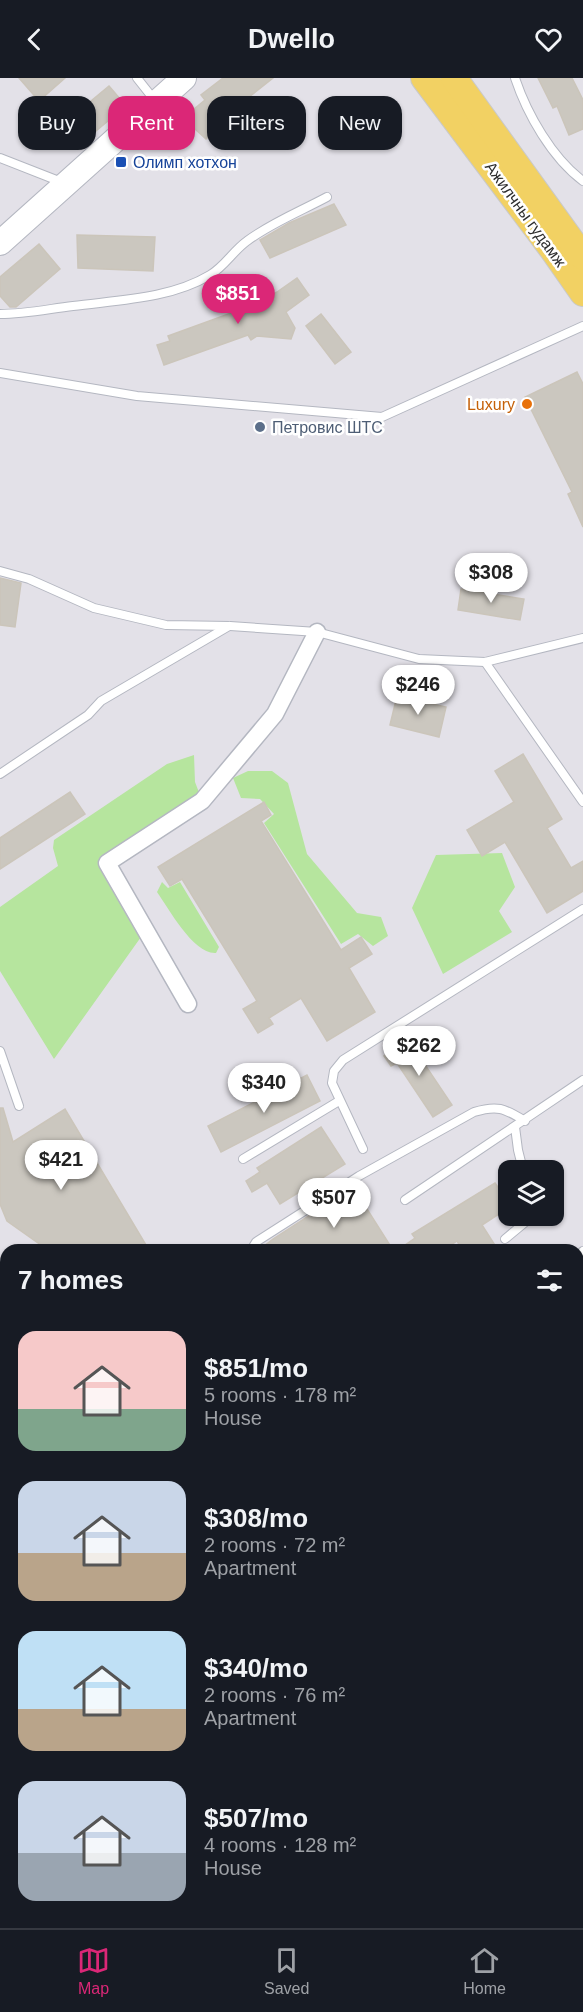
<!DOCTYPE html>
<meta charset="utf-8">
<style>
body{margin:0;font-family:Helvetica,sans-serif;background:#242831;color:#f1f3f6;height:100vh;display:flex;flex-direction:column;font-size:22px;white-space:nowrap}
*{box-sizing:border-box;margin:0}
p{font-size:20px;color:#9ea1a6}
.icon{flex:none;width:33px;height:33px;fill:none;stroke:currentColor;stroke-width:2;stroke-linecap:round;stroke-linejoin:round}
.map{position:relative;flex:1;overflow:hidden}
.side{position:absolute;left:0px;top:1166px;width:584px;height:686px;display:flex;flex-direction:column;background:#171b24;border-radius:18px 18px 0 0;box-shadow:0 2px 4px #0004}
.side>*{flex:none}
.hud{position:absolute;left:18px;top:18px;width:548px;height:54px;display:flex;gap:12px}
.fabs{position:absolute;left:498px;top:1082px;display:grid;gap:12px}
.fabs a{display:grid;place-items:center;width:66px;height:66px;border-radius:12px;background:#171b24;box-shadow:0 2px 4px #0004;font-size:30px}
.price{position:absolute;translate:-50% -51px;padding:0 14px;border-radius:21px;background:#fff;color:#222;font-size:20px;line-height:39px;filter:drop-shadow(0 2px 3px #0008)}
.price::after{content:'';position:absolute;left:50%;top:36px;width:18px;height:14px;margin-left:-9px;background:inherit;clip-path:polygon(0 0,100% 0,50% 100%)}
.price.current{background:#db2777;color:#fff}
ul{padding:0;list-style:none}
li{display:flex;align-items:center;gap:18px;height:150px;padding:0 18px}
li span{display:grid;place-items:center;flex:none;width:168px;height:120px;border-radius:18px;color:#555}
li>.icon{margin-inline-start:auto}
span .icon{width:72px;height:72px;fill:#fffc;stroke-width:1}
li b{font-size:26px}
h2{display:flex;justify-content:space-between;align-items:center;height:72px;padding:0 18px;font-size:26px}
.pill{padding:0 21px;border-radius:18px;background:#171b24;box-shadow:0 2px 4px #0004;font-size:21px;line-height:54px}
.pill.current{background:#db2777;color:#fff}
header{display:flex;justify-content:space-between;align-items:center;height:78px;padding:0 18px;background:#171b24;font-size:27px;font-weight:800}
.menu{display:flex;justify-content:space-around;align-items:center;height:84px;border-top:2px solid #363941;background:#171b24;font-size:16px;color:#9ea1a6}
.menu a{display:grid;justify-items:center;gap:3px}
.menu .current{color:#db2777}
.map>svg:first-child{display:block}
.industrial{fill:#e3e1e8;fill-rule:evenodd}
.green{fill:#b6e59e}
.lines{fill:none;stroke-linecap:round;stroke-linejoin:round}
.river{stroke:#75cff0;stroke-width:27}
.building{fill:#cbc7bf;stroke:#cbc5ba;stroke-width:1.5}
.service-casing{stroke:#b4b7c1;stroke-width:10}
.minor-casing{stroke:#b4b7c1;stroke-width:19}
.tertiary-casing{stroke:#b4b7c1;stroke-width:23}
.secondary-casing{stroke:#b4b7c1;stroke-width:26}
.primary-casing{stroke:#c9c9c9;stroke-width:28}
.service{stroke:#fff;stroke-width:8}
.minor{stroke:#fff;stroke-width:16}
.tertiary{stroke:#fff;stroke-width:21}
.secondary{stroke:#fff;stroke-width:24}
.primary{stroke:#f2d163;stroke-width:26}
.transit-dot{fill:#1a4fb4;stroke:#fff;stroke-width:2}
.food-dot{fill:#e8710a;stroke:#fff;stroke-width:2}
.service-dot{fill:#5c6f8a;stroke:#fff;stroke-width:2}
.labels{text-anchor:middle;stroke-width:5;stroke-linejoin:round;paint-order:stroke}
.transit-label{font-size:16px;fill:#164399;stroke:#fff;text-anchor:start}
.street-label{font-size:16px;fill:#2e2e2e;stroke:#fff}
.food-label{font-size:16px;fill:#c56008;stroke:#fff;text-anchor:end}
.service-label{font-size:16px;fill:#4e5e75;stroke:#fff;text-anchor:start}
</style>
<header><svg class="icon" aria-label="back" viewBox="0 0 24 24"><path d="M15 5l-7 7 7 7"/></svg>Dwello<svg class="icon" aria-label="heart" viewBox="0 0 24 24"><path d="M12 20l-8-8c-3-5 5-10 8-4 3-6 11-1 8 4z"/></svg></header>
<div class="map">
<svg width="583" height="1850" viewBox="0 0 583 1850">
<rect width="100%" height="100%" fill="#efe9e1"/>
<g class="industrial">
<path d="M0 0H583V1169L578 1173 6 1172V1513L0 1516ZM508 1092H554V1137H508Z"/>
<path d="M583 1283V1850H0V1761L6 1758V1845H578V1286Z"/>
</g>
<g class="green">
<path d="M194 677 195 704 200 717 105 784 141 859 54 981 0 893V829L58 788 53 770 54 762 167 686Z"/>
<path d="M248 693H272L288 705 307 776 357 835 381 839 388 858 373 868 358 856 341 866 264 745 274 736 260 721 241 720 233 700Z"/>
<path d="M502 775 515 809 499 833 512 854 443 896 412 830 436 777Z"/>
<path d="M162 804 168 810 180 804 219 869 216 875C194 877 169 831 157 814Z"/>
<path d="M6 1616V1696L0 1699V1619Z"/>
</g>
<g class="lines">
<g class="river">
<path d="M578 1255 583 1248"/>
<path d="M0 1576 6 1571"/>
</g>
</g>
<g class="building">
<path d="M19 0H65L39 23Z"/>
<path d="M223 0H273L244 23 250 30 227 49 224 45 206 61 183 40 205 22 201 17Z"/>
<path d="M538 0H572L583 22V51L569 57 557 28 553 30Z"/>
<path d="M109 8 126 28 84 63 77 54 66 64 56 52Z"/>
<path d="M334 126 346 147 270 180 260 162 289 145Z"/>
<path d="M77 157 155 159 153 193 78 190Z"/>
<path d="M39 166 60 191 16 229H10L0 218V199Z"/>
<path d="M297 200 309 217 286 234 295 250 291 261 257 258 251 262 248 257 164 287 157 267 170 263 168 258 234 234 235 237 277 214Z"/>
<path d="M321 236 351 274 335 286 306 248Z"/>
<path d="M577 294 583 306V449L568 416 572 414 525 319Z"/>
<path d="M0 500 21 505 15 549 0 547Z"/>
<path d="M461 511 524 521 520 542 458 532Z"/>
<path d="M397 618 446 629 439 659 390 647Z"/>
<path d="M523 676 562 741 547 750 571 790 583 783V813L547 835 505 764 482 778 467 752 514 724 495 693Z"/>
<path d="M70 714 85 736 0 791V760Z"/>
<path d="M264 724 271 737 261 743 341 872 361 859 372 876 349 890 375 934 327 963 301 920 269 940 273 946 258 955 243 931 257 923 182 801 170 808 158 789Z"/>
<path d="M412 959 419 969 415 972 452 1027 433 1039 397 985 391 988 384 978Z"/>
<path d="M307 997 320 1023 221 1074 208 1048Z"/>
<path d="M0 1030H3L13 1064 65 1031 149 1172H48L7 1143 0 1126Z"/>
<path d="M321 1049 345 1086 280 1126 267 1105 252 1114 246 1103 260 1094 257 1090Z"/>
<path d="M495 1105 508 1124V1130L482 1147 498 1172H462L457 1163 444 1172H398L415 1160 412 1156Z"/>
<path d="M353 1109 393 1172H259L273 1161Z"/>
</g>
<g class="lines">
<defs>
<g id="service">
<path d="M137 0 156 24"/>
<path d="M515 0C527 36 552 80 583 103"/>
<path d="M0 80 64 105"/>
<path d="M0 236C25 236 48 231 73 228 118 222 170 221 210 197 225 188 233 173 247 163 271 145 301 133 327 119"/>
<path d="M0 295 137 318 382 339 583 248"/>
<path d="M0 493 29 501 94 530 166 547 230 548 317 554 419 581 485 584 583 560"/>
<path d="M485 584 583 724"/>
<path d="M0 696 88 637 101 623 229 548"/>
<path d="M0 973 19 1028"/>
<path d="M515 1049 518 1072 523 1092"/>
<path d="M363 1071 332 1005 334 993 343 982 583 831"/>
<path d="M243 1081 339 1023"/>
<path d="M405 1122 583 1002"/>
<path d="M505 1161 534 1137"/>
<path d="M251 1172 256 1164 359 1098 474 1034C497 1027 504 1030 525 1043"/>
<path d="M578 1177 583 1173"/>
<path d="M346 1845 348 1850"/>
<path d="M453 1850V1845"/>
</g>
<g id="minor">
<path d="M188 926 107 785 202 723 275 636 317 554"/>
<path d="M0 1316 6 1315"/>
<path d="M0 1333 6 1341"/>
</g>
<g id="tertiary">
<path d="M578 1458 583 1455"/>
<path d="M0 1799 6 1796"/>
</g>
<path id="secondary" d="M0 165 184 0"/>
<g id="primary">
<path d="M424 0 553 172 583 215"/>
<path d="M454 0 583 179"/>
</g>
</defs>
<use href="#service" class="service-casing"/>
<use href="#minor" class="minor-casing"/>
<use href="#tertiary" class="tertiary-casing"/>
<use href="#secondary" class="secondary-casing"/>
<use href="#primary" class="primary-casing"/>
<use href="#service" class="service"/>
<use href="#minor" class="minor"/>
<use href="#tertiary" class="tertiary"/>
<use href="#secondary" class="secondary"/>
<use href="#primary" class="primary"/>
</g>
<rect class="transit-dot" x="115" y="78" width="12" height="12" rx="3"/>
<circle class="food-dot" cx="527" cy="326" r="6"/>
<circle class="service-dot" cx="260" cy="349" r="6"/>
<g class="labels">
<g class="transit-label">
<text x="133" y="90">Олимп хотхон</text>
</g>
<g class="street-label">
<text transform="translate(526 136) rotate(54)" y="6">Ажилчны гудамж</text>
</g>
<g class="food-label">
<text x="515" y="332">Luxury</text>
</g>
<g class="service-label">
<text x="272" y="355">Петровис ШТС</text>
</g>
</g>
</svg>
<div class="fabs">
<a><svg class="icon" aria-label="layers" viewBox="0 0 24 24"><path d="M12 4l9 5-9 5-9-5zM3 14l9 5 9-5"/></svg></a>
</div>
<b class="price current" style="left:238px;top:247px">$851</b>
<b class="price" style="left:491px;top:526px">$308</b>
<b class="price" style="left:418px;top:638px">$246</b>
<b class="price" style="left:419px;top:999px">$262</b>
<b class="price" style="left:264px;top:1036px">$340</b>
<b class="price" style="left:61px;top:1113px">$421</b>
<b class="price" style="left:334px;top:1151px">$507</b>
<div class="hud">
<a class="pill">Buy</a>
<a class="pill current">Rent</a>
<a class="pill">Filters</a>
<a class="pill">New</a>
</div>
<section class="side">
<h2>7 homes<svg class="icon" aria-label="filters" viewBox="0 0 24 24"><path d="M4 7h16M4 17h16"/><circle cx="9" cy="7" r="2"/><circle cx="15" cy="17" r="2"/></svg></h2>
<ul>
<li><span style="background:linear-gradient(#f6c9c9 65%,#7fa58c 0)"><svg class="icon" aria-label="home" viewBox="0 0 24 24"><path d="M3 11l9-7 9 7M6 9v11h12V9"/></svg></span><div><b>$851/mo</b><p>5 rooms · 178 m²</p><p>House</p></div></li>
<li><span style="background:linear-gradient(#c9d6e8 60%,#b9a48a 0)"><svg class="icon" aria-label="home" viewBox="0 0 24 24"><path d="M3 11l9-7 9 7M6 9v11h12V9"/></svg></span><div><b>$308/mo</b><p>2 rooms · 72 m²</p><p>Apartment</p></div></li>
<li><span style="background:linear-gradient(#bfe0f5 65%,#b9a48a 0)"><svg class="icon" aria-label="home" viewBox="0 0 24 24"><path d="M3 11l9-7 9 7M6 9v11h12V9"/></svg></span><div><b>$340/mo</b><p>2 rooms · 76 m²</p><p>Apartment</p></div></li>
<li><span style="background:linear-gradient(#c9d6e8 60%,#9aa5b1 0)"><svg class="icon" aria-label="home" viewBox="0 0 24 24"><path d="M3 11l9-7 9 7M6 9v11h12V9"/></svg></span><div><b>$507/mo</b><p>4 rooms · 128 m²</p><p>House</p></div></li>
</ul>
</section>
</div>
<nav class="menu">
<a class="current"><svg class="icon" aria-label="map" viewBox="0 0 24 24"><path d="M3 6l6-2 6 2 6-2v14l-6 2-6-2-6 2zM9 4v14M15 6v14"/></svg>Map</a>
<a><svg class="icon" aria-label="saved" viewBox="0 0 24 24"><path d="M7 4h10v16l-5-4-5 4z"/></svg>Saved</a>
<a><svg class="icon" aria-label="home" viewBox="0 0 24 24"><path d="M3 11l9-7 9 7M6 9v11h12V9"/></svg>Home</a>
</nav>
